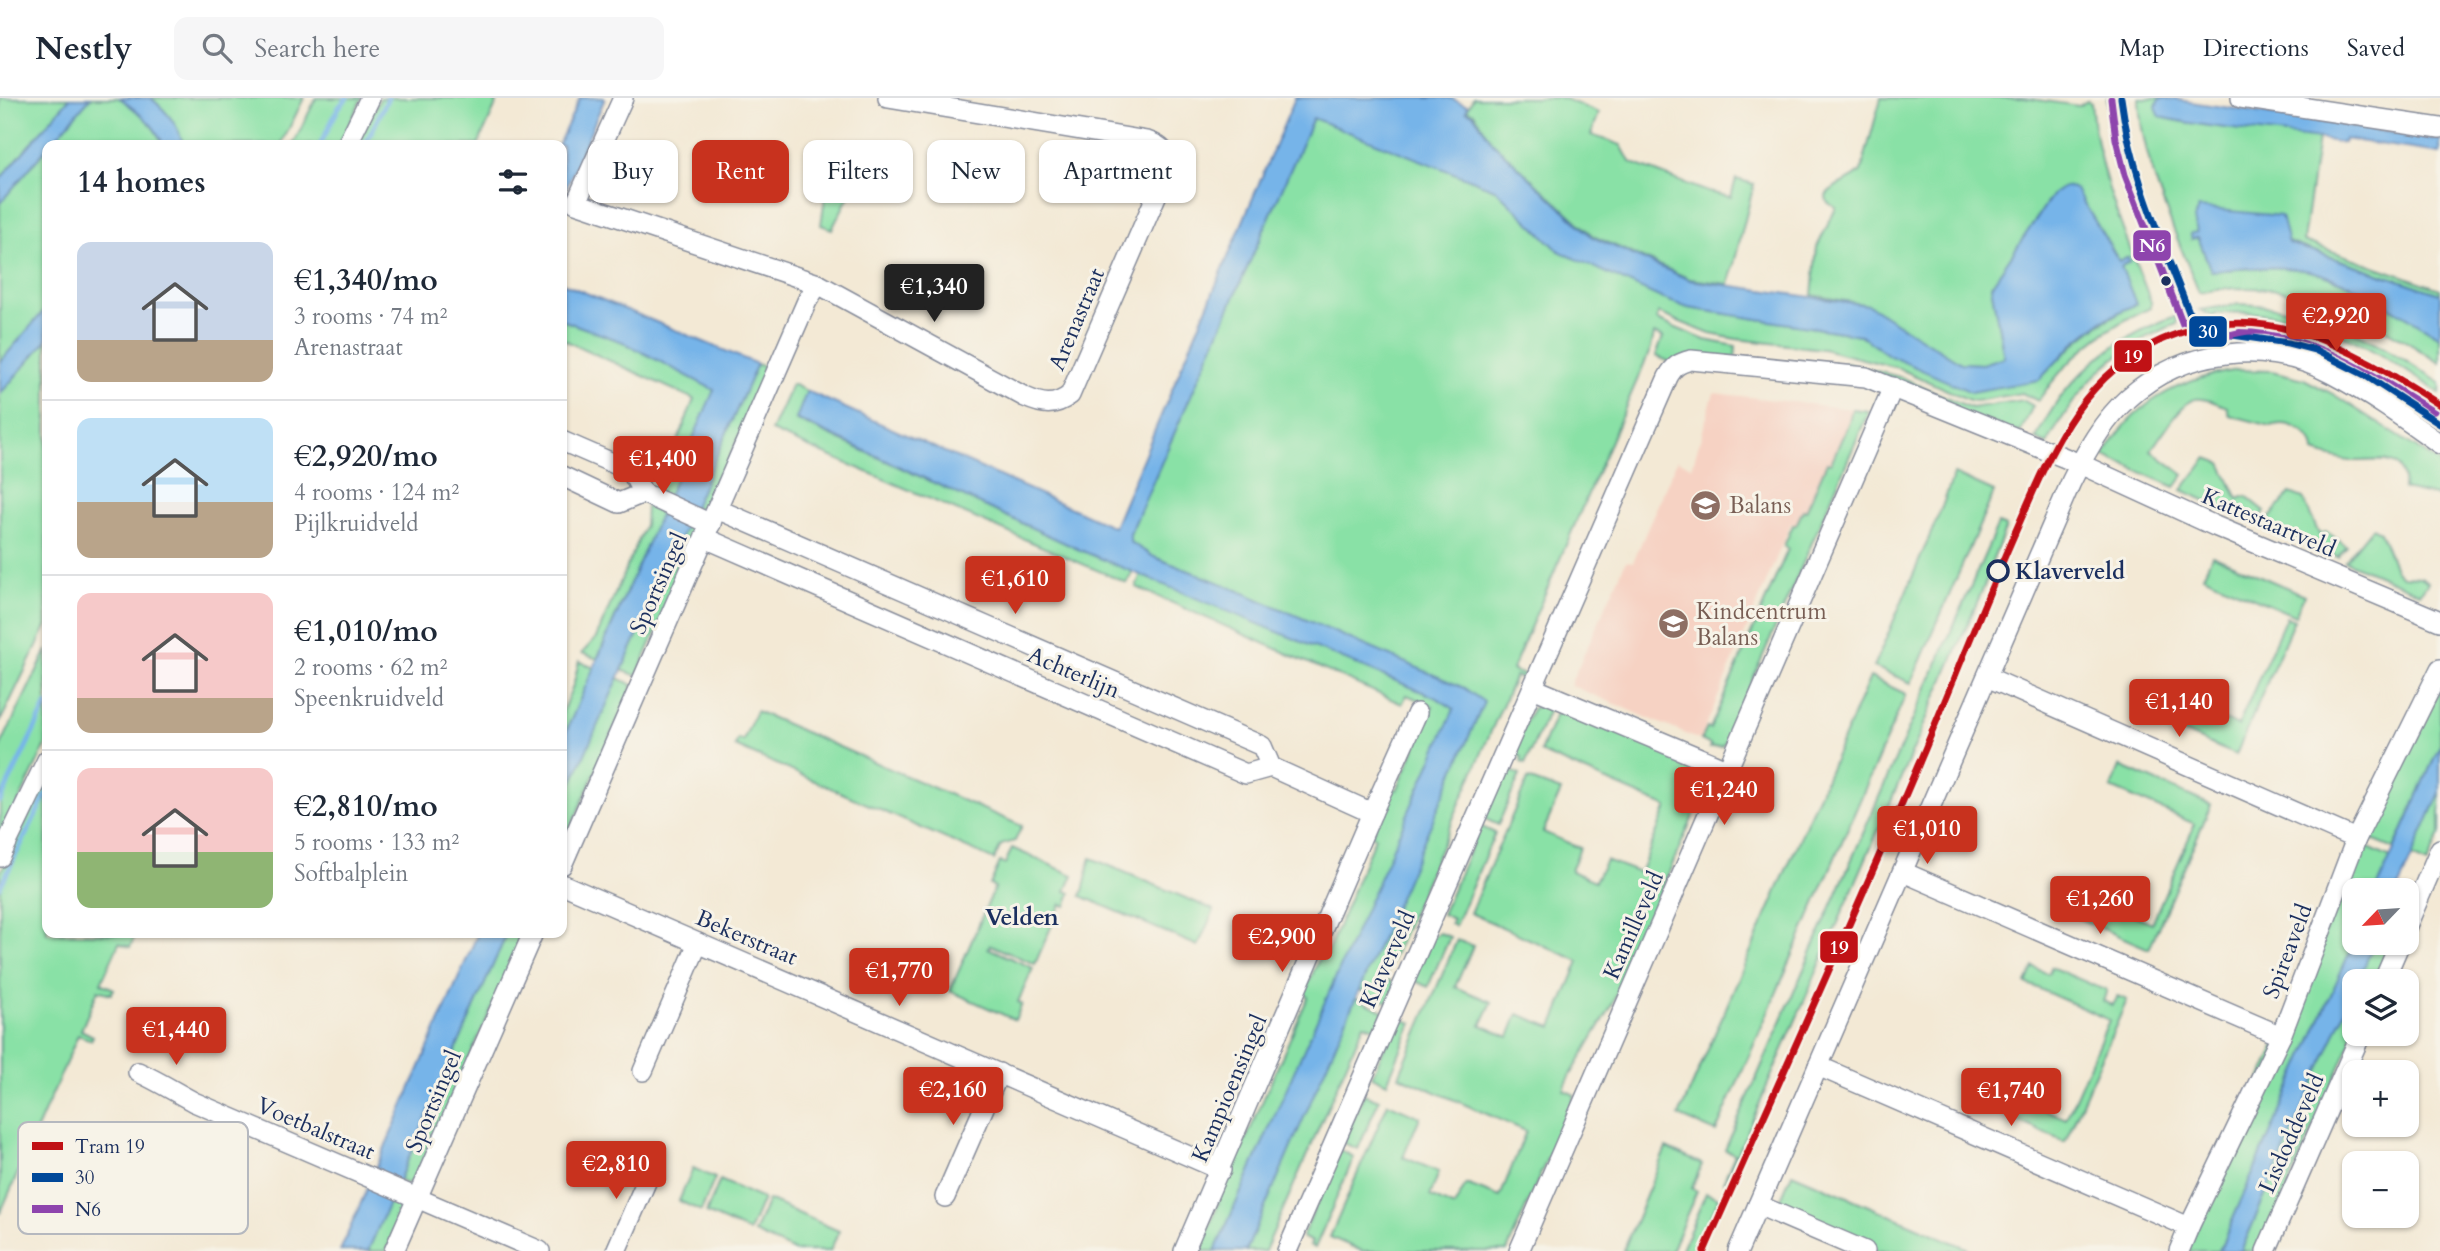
<!DOCTYPE html>
<meta charset="utf-8">
<style>
body{margin:0;font-family:Cardo,serif;background:#f6f6f7;color:#1f2937;height:100vh;display:flex;flex-direction:column;font-size:26px;white-space:nowrap}
*{box-sizing:border-box;margin:0}
p{font-size:23px;color:#747a83}
.icon{flex:none;width:38px;height:38px;fill:none;stroke:currentColor;stroke-width:2;stroke-linecap:round;stroke-linejoin:round}
.map{position:relative;flex:1;overflow:hidden}
.details{position:absolute;left:42px;top:42px;width:525px;height:798px;display:flex;flex-direction:column;background:#fff;border-radius:14px;box-shadow:0 2px 5px #0004}
.details>*{flex:none}
.top-card{position:absolute;left:588px;top:42px;width:665px;height:63px;display:flex;gap:14px}
.needle{width:46px;rotate:245deg}
.tools{position:absolute;left:2342px;top:780px;display:grid;gap:14px}
.tools a{display:grid;place-items:center;width:77px;height:77px;border-radius:14px;background:#fff;box-shadow:0 2px 5px #0004;font-size:35px}
.price{position:absolute;translate:-50% -60px;padding:0 16px;border-radius:7px;background:#c8321e;color:#fff;font-size:23px;line-height:46px;filter:drop-shadow(0 2px 4px #0008)}
.price::after{content:'';position:absolute;left:50%;top:42px;width:21px;height:16px;margin-left:-10px;background:inherit;clip-path:polygon(0 0,100% 0,50% 100%)}
.price.active{background:#222;color:#fff}
ul{padding:0;list-style:none}
li{display:flex;align-items:center;gap:21px;height:175px;padding:0 35px}
li+li{border-top:2px solid #e0e1e3}
li span{display:grid;place-items:center;flex:none;width:196px;height:140px;border-radius:14px;color:#555}
li>.icon{margin-inline-start:auto}
span .icon{width:84px;height:84px;fill:#fffc;stroke-width:1}
li b{font-size:30px}
h2{display:flex;justify-content:space-between;align-items:center;height:84px;padding:0 35px;font-size:30px}
.chip{padding:0 24px;border-radius:14px;background:#fff;box-shadow:0 2px 5px #0004;font-size:24px;line-height:63px}
.chip.active{background:#c8321e;color:#fff}
header{display:flex;align-items:center;gap:42px;box-sizing:border-box;height:98px;padding:0 35px;background:#fff;border-bottom:2px solid #e0e1e3}
header strong{font-size:33px}
nav{display:flex;gap:38px;margin-inline-start:auto;font-size:24px}
.search{width:490px;height:63px;background:#f6f6f7;display:flex;align-items:center;gap:18px;box-sizing:border-box;padding:0 24px;border-radius:14px;color:#747a83;font-size:26px}
.map>svg:first-child{display:block}
.built{fill:#f6d2c3}
.green{fill:#89e1a6;stroke:#528882;stroke-width:2}
.water{fill:#76b4e9;stroke:#4872a4;stroke-width:2}
.lines{fill:none;stroke-linecap:round;stroke-linejoin:round}
.stream{stroke:#76b4e9;stroke-width:5}
.minor-casing{stroke:#878c9a;stroke-width:22}
.minor{stroke:#fff;stroke-width:19}
.bus-1-casing{stroke:#f7f3e8;stroke-width:12}
.bus-2-casing{stroke:#f7f3e8;stroke-width:12}
.bus-1{stroke:#004899;stroke-width:7}
.bus-2{stroke:#8e44ad;stroke-width:7}
.tram-1-casing{stroke:#f7f3e8;stroke-width:12}
.tram-1{stroke:#c01115;stroke-width:7}
.bus-dot{fill:#1b2f5e;stroke:#f7f3e8;stroke-width:2.5}
.stop-dot{fill:#f7f3e8;stroke:#1b2f5e;stroke-width:3.5}
.labels{text-anchor:middle;stroke-width:6;stroke-linejoin:round;paint-order:stroke}
.street-label{font-size:23px;fill:#1b2f5e;stroke:#f7f3e8}
.education-label{font-size:23px;fill:#785e54;stroke:#f7f3e8;text-anchor:start}
.stop-label{font-size:23px;font-weight:bold;fill:#1b2f5e;stroke:#f7f3e8;text-anchor:start}
.neighbourhood-label{font-size:24px;font-weight:bold;fill:#1b2f5e;stroke:#f7f3e8}
.key{fill:#f7f3e8;stroke:#b5b8bf;stroke-width:2}
.key-label{font-size:19px;fill:#1b2f5e}
.line-badge{stroke:#f7f3e8;stroke-width:2.5}
.badge-label{font-size:19px;text-anchor:middle;font-weight:bold;fill:#fff}
</style>
<header>
<strong>Nestly</strong>
<div class="search"><svg class="icon" aria-label="search" viewBox="0 0 24 24"><circle cx="10" cy="10" r="6"/><path d="M15 15l6 6"/></svg>Search here</div>
<nav><a>Map</a><a>Directions</a><a>Saved</a></nav>
</header>
<div class="map">
<svg width="2440" height="1153" viewBox="0 0 2440 1153">
<rect width="100%" height="100%" fill="#f7f3e8"/>
<filter id="ink" filterUnits="userSpaceOnUse"><feTurbulence type="fractalNoise" baseFrequency=".0143" numOctaves="2"/><feDisplacementMap in="SourceGraphic" scale="14" xChannelSelector="R" yChannelSelector="G"/><feConvolveMatrix kernelMatrix="1 2 1 2 8 2 1 2 1" color-interpolation-filters="sRGB"/></filter>
<filter id="wash" filterUnits="userSpaceOnUse"><feTurbulence type="fractalNoise" baseFrequency=".00686" numOctaves="4" result="noise"/><feDisplacementMap in="SourceGraphic" scale="28" xChannelSelector="R" yChannelSelector="G"/><feGaussianBlur stdDeviation="1.57" result="paint"/><feColorMatrix in="noise" values="0 0 0 0 0 0 0 0 0 0 0 0 0 0 0 0 0 1.4 0 .05"/><feComposite in="paint" operator="in"/></filter>
<g filter="url(#wash)">
<rect width="100%" height="100%" fill="#f3e9d5"/>
<path class="built" d="M1714 295 1852 311 1849 324 1831 365 1827 364 1806 414 1802 412 1796 427 1791 425 1700 642 1570 587 1626 463 1633 464 1677 362 1692 369Z"/>
<g class="green">
<path d="M0 0H70L0 81Z"/>
<path d="M90 0C99 0 110 0 118 0 133 3 158 33 163 47H50Z"/>
<path d="M151 0H304L281 47H183C179 27 166 13 151 0Z"/>
<path d="M316 0H362L339 47H293Z"/>
<path d="M380 0H499L478 47H357Z"/>
<path d="M1473 0H1563L1599 15 1591 37 1621 47 1630 64 1708 94 1731 99 1736 81 1754 86 1729 186 1690 181 1593 138 1493 45 1474 15 1467 12Z"/>
<path d="M1881 0H2024L2079 8 2087 3 2091 5C2097 75 2126 139 2151 204V210C2104 228 2065 263 2038 303L2022 295 1976 303 1969 302 1898 270 1823 251 1736 241 1710 236 1658 215 1657 222 1705 242 1736 248 1735 261 1670 264 1656 258 1663 239 1654 236 1651 250 1512 572 1529 579 1527 582 1515 578 1384 880 1396 886 1388 904 1359 892 1483 604 1464 590 1230 489 1154 459 1130 444V436L1313 20 1495 91 1559 153 1688 210 1860 237 1890 258 2039 282C2072 247 2091 228 2135 206L2121 168 2127 160 2119 163 2081 100 2053 96 1991 188 2004 259 1982 266 1961 265 1868 207 1812 197 1817 149 1836 110 1827 104 1826 97C1837 83 1850 85 1861 73Z"/>
<path d="M2107 0H2109C2111 48 2134 94 2151 138L2145 140 2115 59Z"/>
<path d="M2139 0H2163L2158 3 2160 19C2212 31 2265 33 2318 40L2303 143 2440 191V196L2288 144 2197 134 2192 141 2198 139 2211 173C2244 171 2277 166 2309 173 2347 181 2406 218 2440 239V265C2365 216 2292 175 2199 195 2177 137 2140 62 2139 0Z"/>
<path d="M835 43 847 50 849 75 828 81Z"/>
<path d="M47 50V210L0 264V105Z"/>
<path d="M826 92 849 98 832 131 821 127Z"/>
<path d="M2240 206C2321 208 2369 239 2434 281L2440 285V295C2366 246 2307 206 2215 216L2214 219 2200 212Z"/>
<path d="M2176 218 2177 226C2113 249 2079 288 2047 346L2036 341C2064 280 2113 240 2176 218Z"/>
<path d="M562 222 623 244 715 292 668 398 654 391 656 386 664 379 694 301 562 241Z"/>
<path d="M47 242V527L0 624V296Z"/>
<path d="M1846 265 1903 280 1971 310 2023 302 2033 308 2020 335 1845 273Z"/>
<path d="M757 266 769 271 708 407 699 411 694 409Z"/>
<path d="M2237 272 2272 273 2304 281 2333 296 2440 365V399L2403 391C2407 353 2375 364 2352 363 2340 363 2326 357 2314 354 2313 335 2289 321 2271 328L2229 317 2227 309C2217 305 2206 300 2195 301 2181 304 2160 340 2151 352L2184 377 2175 389 2104 358C2133 304 2178 282 2237 272Z"/>
<path d="M792 286 807 293 796 322 1080 452 1133 473 1127 485 771 333Z"/>
<path d="M1852 311 1869 313 1726 643 1722 648 1710 650 1711 647 1701 642 1707 630 1710 631 1788 451 1784 448 1793 427H1796L1803 412 1806 413 1827 364 1831 365 1849 324Z"/>
<path d="M2207 360 2221 365 2238 401 2246 398 2265 413 2257 425 2182 392Z"/>
<path d="M1954 376 1994 394 1911 585 1874 569 1942 409Z"/>
<path d="M2290 395 2303 400 2319 436 2327 434 2347 448 2338 459 2264 427Z"/>
<path d="M646 408 661 415 597 561 582 555 596 540 645 427Z"/>
<path d="M687 425 691 427 693 432 687 445 693 448 637 578 622 572Z"/>
<path d="M1998 426 2006 429 1987 476 1989 477 1725 1085 1723 1084 1735 1056 1725 1052Z"/>
<path d="M2372 430 2380 434 2395 471 2402 478 2421 479 2428 484 2420 495 2345 463Z"/>
<path d="M2212 457 2304 497 2295 518 2203 478Z"/>
<path d="M1141 476 1437 600 1455 611 1215 1153H1199L1219 1105 1214 1102 1235 1053 1240 1055 1308 899 1304 896 1321 856 1326 858 1375 739 1371 737 1392 691 1397 692 1433 608 1407 597 1402 606 1136 489Z"/>
<path d="M2286 519 2294 522 2236 657 2143 617 2154 592 2238 628Z"/>
<path d="M47 552V645L0 742V649Z"/>
<path d="M579 563 594 570 562 643V614L574 585Z"/>
<path d="M1870 579 1906 596 1716 1034 1679 1018Z"/>
<path d="M618 580 633 587 562 750V708Z"/>
<path d="M2440 588V647L2394 751 2365 739Z"/>
<path d="M1545 604 1552 605 1525 666 1521 664 1522 659 1511 655 1532 611Z"/>
<path d="M1559 608 1702 668 1710 679 1611 909 1568 982 1564 992 1575 997 1507 1153H1362L1330 1139 1388 1005 1420 1019 1403 1059 1439 1074 1430 1098 1454 1109 1466 1086 1500 1099 1526 1033 1399 978 1457 842 1473 848 1455 889 1492 904 1481 927 1509 939 1518 916 1552 929 1579 863 1470 815 1528 681 1561 693 1543 734 1580 750 1571 773 1595 783 1606 762 1640 775 1667 709 1540 654Z"/>
<path d="M756 613 1022 728 1015 743 1001 747 994 762 735 648 738 641 743 643Z"/>
<path d="M2120 668 2211 707 2149 851 2061 813 2059 809 2068 789 2152 825 2195 726 2111 690Z"/>
<path d="M1504 670 1520 677 1498 727 1483 720Z"/>
<path d="M47 679V835L136 836 130 849 119 845 101 885 114 891 111 896 98 892 81 932 93 938 91 942 78 937 0 1116V775Z"/>
<path d="M2440 695V737L2427 766 2412 759Z"/>
<path d="M1480 728 1495 735 1455 828 1450 826 1453 821 1442 816Z"/>
<path d="M2362 747 2391 760 2376 793H2354V844L2219 1153H2187Z"/>
<path d="M1012 750 1073 777 1066 793 1071 795 1066 808 1061 806 1035 866 990 847 988 850 1033 870 1018 904 1022 906 1015 922 950 893 995 789 990 787 1000 764 1005 766Z"/>
<path d="M1091 760 1214 812 1198 848 1081 798C1087 785 1086 773 1091 760Z"/>
<path d="M507 835H525L415 1082 406 1086 399 1082Z"/>
<path d="M1440 835 1450 839 1428 889 1413 882 1431 840Z"/>
<path d="M2374 845H2394L2377 884H2357Z"/>
<path d="M2033 869 2048 876 2051 869 2107 893 2103 903 2113 907 2118 898 2127 902 2065 1044 1977 1005 1976 1001 1983 985 2066 1021 2109 922 2026 885Z"/>
<path d="M2354 892V936L2260 1153H2241Z"/>
<path d="M1355 900 1384 913 1377 931 1364 926 1265 1153H1246Z"/>
<path d="M1397 919 1412 925 1387 985 1372 978Z"/>
<path d="M1364 996 1379 1002 1358 1051 1343 1045Z"/>
<path d="M1666 1050 1702 1066 1692 1090 1697 1093 1671 1153H1623Z"/>
<path d="M1340 1052 1354 1059 1315 1150 1310 1148 1312 1144 1302 1139Z"/>
<path d="M693 1070 715 1080 701 1113 679 1103Z"/>
<path d="M1792 1075 1973 1153H1876L1777 1110Z"/>
<path d="M720 1082 763 1101 749 1134 706 1115Z"/>
<path d="M1706 1095 1719 1100 1696 1153H1681Z"/>
<path d="M391 1100 398 1104 403 1115 386 1153H368Z"/>
<path d="M768 1102 839 1133 830 1153H794L754 1135Z"/>
</g>
<g class="water">
<path d="M70 0H90L50 47H47V50L0 105V81Z"/>
<path d="M120 0H151C166 13 179 27 183 47H163C156 26 137 14 120 0Z"/>
<path d="M580 0H605L562 100V47H558Z"/>
<path d="M1295 0H1450L1468 8 1466 13 1473 16 1493 45 1592 139 1690 182 1868 207 1961 265 1982 266 2004 259 1991 188 2053 96C2062 89 2066 86 2076 92L2119 163 2128 160 2130 164 2121 168 2136 206 2103 222 2076 243 2039 282 1971 294 1890 258 1860 237 1688 210 1661 200 1559 153 1495 91 1313 20 1130 436V444L1154 459 1230 489 1464 590 1484 604 1246 1153H1215L1454 611 1437 600 1080 452 796 321 807 293 1114 429Z"/>
<path d="M2164 0 2440 42V55L2344 41 2343 45C2282 34 2220 33 2160 19L2156 10 2158 3Z"/>
<path d="M2198 110 2281 118 2288 145 2440 196V239C2406 218 2347 180 2309 173 2277 166 2243 171 2211 173L2198 139 2192 141 2190 136 2197 134 2194 121Z"/>
<path d="M562 185 757 266 562 708V643L714 292 623 244 562 222Z"/>
<path d="M47 209V242L0 296V264Z"/>
<path d="M2440 647V695L2397 793H2376Z"/>
<path d="M478 835H507L368 1153H340Z"/>
<path d="M2354 844 2374 845 2358 884H2354V892L2241 1153H2219Z"/>
</g>
<g class="lines">
<g class="stream">
<path d="M320 47 339 9 347 0"/>
<path d="M365 47 388 0"/>
<path d="M0 703 47 606"/>
<path d="M0 789 47 694"/>
</g>
</g>
</g>
<g filter="url(#ink)">
<g class="lines">
<defs>
<g id="minor">
<path d="M623 0 576 105 818 186 1025 299C1043 307 1054 309 1070 297L1167 73C1170 56 1163 48 1147 43L888 0"/>
<path d="M2241 0 2440 30"/>
<path d="M347 47 370 0"/>
<path d="M562 343 631 373 643 395 619 405 562 378"/>
<path d="M643 395 711 426"/>
<path d="M717 411 1262 648 1271 669 1372 715"/>
<path d="M705 440 1246 676 1271 669"/>
<path d="M1987 579 2356 741"/>
<path d="M1533 590 1726 671"/>
<path d="M0 759 47 662"/>
<path d="M562 767 807 203 818 186"/>
<path d="M1903 774 2281 938"/>
<path d="M562 786 1221 1072"/>
<path d="M2406 830 2440 751"/>
<path d="M2383 884 2400 845"/>
<path d="M1818 968 2189 1129"/>
<path d="M643 973 698 845"/>
<path d="M138 974C158 983 175 994 194 1004L540 1153"/>
<path d="M945 1099 999 975"/>
<path d="M1758 1107 1865 1153"/>
<path d="M394 1153 533 835"/>
<path d="M616 1153 653 1068"/>
<path d="M1184 1153 1372 715 1417 615"/>
<path d="M1287 1153 1668 279C1674 268 1679 265 1691 262L1866 279 2080 366 2215 428 2440 523"/>
<path d="M1519 1153 1893 289"/>
<path d="M1738 1153 2071 384C2085 355 2103 322 2128 300 2183 250 2267 241 2332 276 2370 296 2405 321 2440 346"/>
<path d="M2179 1153 2189 1129 2281 938 2356 741 2440 571"/>
<path d="M2266 1153 2361 936"/>
</g>
</defs>
<use href="#minor" class="minor-casing"/>
<use href="#minor" class="minor"/>
<defs>
<path id="bus-1" d="M2121 0C2131 79 2164 148 2192 222L2205 233 2288 245 2315 252 2363 276 2440 326"/>
<path id="bus-2" d="M2111 1 2116 41 2125 77 2184 229 2204 243C2220 242 2235 233 2252 233 2320 232 2380 276 2434 313"/>
</defs>
<use href="#bus-1" class="bus-1-casing"/>
<use href="#bus-2" class="bus-2-casing"/>
<use href="#bus-1" class="bus-1"/>
<use href="#bus-2" class="bus-2"/>
<defs>
<path id="tram-1" d="M1704 1153C1778 986 1854 819 1925 651 1956 577 1985 502 2018 428 2033 394 2048 358 2068 326 2088 294 2115 266 2149 248 2257 192 2349 249 2440 307"/>
</defs>
<use href="#tram-1" class="tram-1-casing"/>
<use href="#tram-1" class="tram-1"/>
</g>
</g>
<defs>
<symbol id="school-disc" viewBox="-11 -11 22 22"><circle r="9.5" fill="#8d6e63" stroke="#f7f3e8"/><path d="M0-5L7-2L0 1L-7-2ZM-4 1L0 2.5L4 1V4Q0 6-4 4Z" fill="#fff"/></symbol>
</defs>
<g fill-rule="evenodd">
<use href="#school-disc" x="1688" y="390" width="35" height="35"/>
<use href="#school-disc" x="1656" y="508" width="35" height="35"/>
</g>
<circle class="bus-dot" cx="2166" cy="183" r="6"/>
<circle class="stop-dot" cx="1998" cy="473" r="10"/>
<g class="labels">
<g class="street-label">
<text transform="translate(1076 221) rotate(-67)" y="8">Arenastraat</text>
<text transform="translate(2269 424) rotate(23)" y="8">Kattestaartveld</text>
<text transform="translate(658 485) rotate(-66)" y="8">Sportsingel</text>
<text transform="translate(1074 574) rotate(23)" y="8">Achterlijn</text>
<text transform="translate(1633 827) rotate(-66)" y="8">Kamilleveld</text>
<text transform="translate(747 839) rotate(23)" y="8">Bekerstraat</text>
<text transform="translate(2287 853) rotate(-69)" y="8">Spireaveld</text>
<text transform="translate(1387 861) rotate(-66)" y="8">Klaverveld</text>
<text transform="translate(1229 990) rotate(-67)" y="8">Kampioensingel</text>
<text transform="translate(433 1003) rotate(-67)" y="8">Sportsingel</text>
<text transform="translate(316 1030) rotate(23)" y="8">Voetbalstraat</text>
<text transform="translate(2291 1035) rotate(-66)" y="8">Lisdoddeveld</text>
</g>
<g class="education-label">
<text x="1729" y="415">Balans</text>
<text x="1696" y="521">Kindcentrum<tspan x="1696" dy="26">Balans</tspan></text>
</g>
<g class="stop-label">
<text x="2015" y="481">Klaverveld</text>
</g>
<g class="neighbourhood-label">
<text x="1022" y="827">Velden</text>
</g>
</g>
<rect x="18" y="1024" width="230" height="112" rx="10" class="key"/>
<rect x="32" y="1044" width="31" height="8" fill="#c01115"/>
<rect x="32" y="1075" width="31" height="9" fill="#004899"/>
<rect x="32" y="1107" width="31" height="8" fill="#8e44ad"/>
<g class="key-label">
<text x="75" y="1055">Tram 19</text>
<text x="75" y="1086">30</text>
<text x="75" y="1118">N6</text>
</g>
<g class="line-badge">
<rect x="2132" y="131" width="40" height="33" rx="7" fill="#8e44ad"/>
<rect x="2188" y="217" width="40" height="33" rx="7" fill="#004899"/>
<rect x="2113" y="241" width="40" height="34" rx="7" fill="#c01115"/>
<rect x="1819" y="832" width="40" height="34" rx="7" fill="#c01115"/>
</g>
<g class="badge-label">
<text x="2152" y="154">N6</text>
<text x="2208" y="240">30</text>
<text x="2133" y="265">19</text>
<text x="1839" y="856">19</text>
</g>
</svg>
<div class="tools">
<a><svg class="needle" viewBox="-14 -14 28 28"><path d="M0-13l5 13h-10z" fill="#e53935"/><path d="M0 13l5-13h-10z" fill="#747a83"/></svg></a>
<a><svg class="icon" aria-label="layers" viewBox="0 0 24 24"><path d="M12 4l9 5-9 5-9-5zM3 14l9 5 9-5"/></svg></a>
<a>+</a>
<a>−</a>
</div>
<b class="price active" style="left:934px;top:226px">€1,340</b>
<b class="price" style="left:2336px;top:255px">€2,920</b>
<b class="price" style="left:663px;top:398px">€1,400</b>
<b class="price" style="left:1015px;top:518px">€1,610</b>
<b class="price" style="left:2179px;top:641px">€1,140</b>
<b class="price" style="left:1724px;top:729px">€1,240</b>
<b class="price" style="left:1927px;top:768px">€1,010</b>
<b class="price" style="left:2100px;top:838px">€1,260</b>
<b class="price" style="left:1282px;top:876px">€2,900</b>
<b class="price" style="left:899px;top:910px">€1,770</b>
<b class="price" style="left:176px;top:969px">€1,440</b>
<b class="price" style="left:953px;top:1029px">€2,160</b>
<b class="price" style="left:2011px;top:1030px">€1,740</b>
<b class="price" style="left:616px;top:1103px">€2,810</b>
<div class="top-card">
<a class="chip">Buy</a>
<a class="chip active">Rent</a>
<a class="chip">Filters</a>
<a class="chip">New</a>
<a class="chip">Apartment</a>
</div>
<section class="details">
<h2>14 homes<svg class="icon" aria-label="filters" viewBox="0 0 24 24"><path d="M4 7h16M4 17h16"/><circle cx="9" cy="7" r="2"/><circle cx="15" cy="17" r="2"/></svg></h2>
<ul>
<li><span style="background:linear-gradient(#c9d6e8 70%,#b9a48a 0)"><svg class="icon" aria-label="home" viewBox="0 0 24 24"><path d="M3 11l9-7 9 7M6 9v11h12V9"/></svg></span><div><b>€1,340/mo</b><p>3 rooms · 74 m²</p><p>Arenastraat</p></div></li>
<li><span style="background:linear-gradient(#bfe0f5 60%,#b9a48a 0)"><svg class="icon" aria-label="home" viewBox="0 0 24 24"><path d="M3 11l9-7 9 7M6 9v11h12V9"/></svg></span><div><b>€2,920/mo</b><p>4 rooms · 124 m²</p><p>Pijlkruidveld</p></div></li>
<li><span style="background:linear-gradient(#f6c9c9 75%,#b9a48a 0)"><svg class="icon" aria-label="home" viewBox="0 0 24 24"><path d="M3 11l9-7 9 7M6 9v11h12V9"/></svg></span><div><b>€1,010/mo</b><p>2 rooms · 62 m²</p><p>Speenkruidveld</p></div></li>
<li><span style="background:linear-gradient(#f6c9c9 60%,#8fb573 0)"><svg class="icon" aria-label="home" viewBox="0 0 24 24"><path d="M3 11l9-7 9 7M6 9v11h12V9"/></svg></span><div><b>€2,810/mo</b><p>5 rooms · 133 m²</p><p>Softbalplein</p></div></li>
</ul>
</section>
</div>
